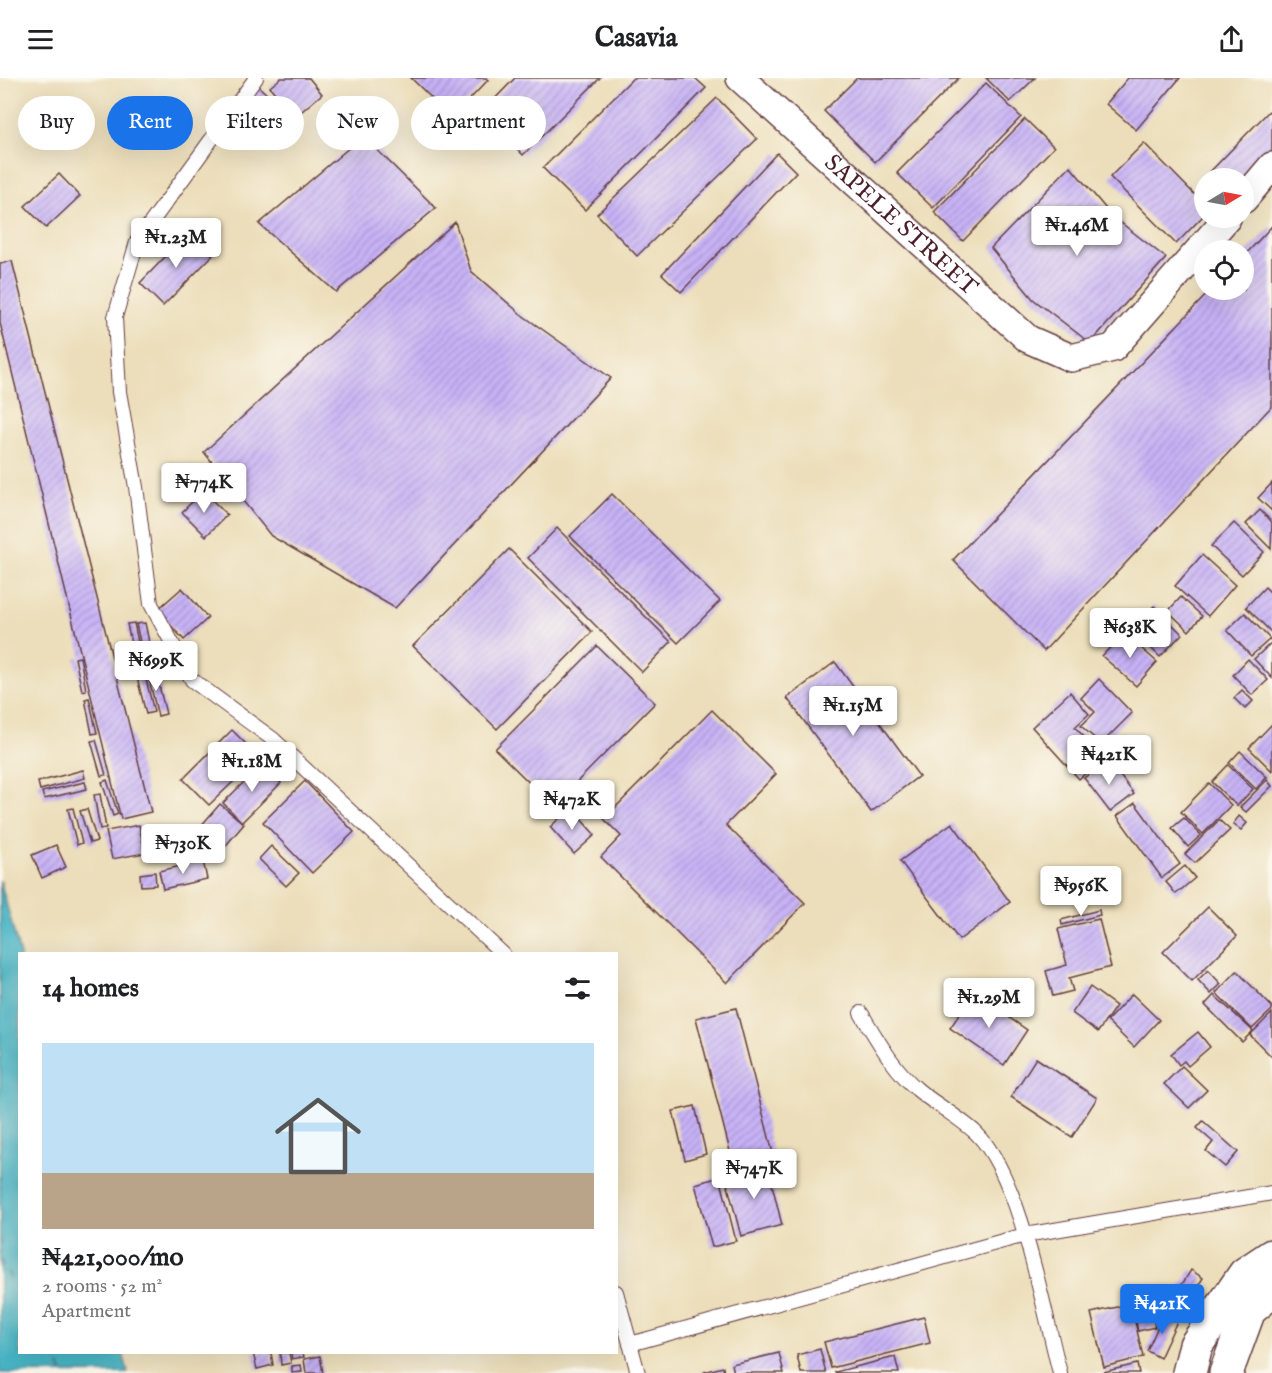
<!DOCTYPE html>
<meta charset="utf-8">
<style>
body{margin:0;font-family:"IM FELL English",serif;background:#f6f6f6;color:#202124;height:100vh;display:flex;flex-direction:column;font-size:22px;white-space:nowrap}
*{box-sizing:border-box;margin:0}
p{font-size:20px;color:#757577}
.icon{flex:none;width:33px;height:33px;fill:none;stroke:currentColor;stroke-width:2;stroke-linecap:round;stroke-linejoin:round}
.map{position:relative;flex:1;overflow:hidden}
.side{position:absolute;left:18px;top:874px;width:600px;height:402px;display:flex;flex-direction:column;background:#fff;border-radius:0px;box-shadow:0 6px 24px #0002}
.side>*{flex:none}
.banner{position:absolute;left:18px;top:18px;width:600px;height:54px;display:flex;gap:12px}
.needle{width:39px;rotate:80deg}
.controls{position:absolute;left:1194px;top:90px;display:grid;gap:12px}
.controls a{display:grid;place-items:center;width:60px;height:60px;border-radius:50%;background:#fff;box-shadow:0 6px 24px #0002;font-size:30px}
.price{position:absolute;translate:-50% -51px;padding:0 14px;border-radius:6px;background:#fff;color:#222;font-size:20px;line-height:39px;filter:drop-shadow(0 2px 3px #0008)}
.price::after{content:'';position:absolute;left:50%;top:36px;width:18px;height:14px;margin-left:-9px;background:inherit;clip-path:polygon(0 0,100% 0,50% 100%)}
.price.active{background:#1a73e8;color:#fff}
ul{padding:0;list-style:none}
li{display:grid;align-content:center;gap:12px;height:318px;padding:0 24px}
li+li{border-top:2px solid #e0e0e0}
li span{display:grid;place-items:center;height:186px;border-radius:0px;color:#555}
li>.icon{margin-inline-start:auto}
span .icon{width:108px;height:108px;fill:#fffc;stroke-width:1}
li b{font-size:26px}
h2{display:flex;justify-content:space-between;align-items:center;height:72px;padding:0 24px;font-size:26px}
.pill{padding:0 21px;border-radius:27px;background:#fff;box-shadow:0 6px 24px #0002;font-size:21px;line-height:54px}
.pill.active{background:#1a73e8;color:#fff}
header{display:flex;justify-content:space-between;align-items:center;height:78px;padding:0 24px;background:#fff;font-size:27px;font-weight:700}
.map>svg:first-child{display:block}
.water{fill:#47b4c4;stroke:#486a78;stroke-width:1.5}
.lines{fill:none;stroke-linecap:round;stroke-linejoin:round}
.ferry{stroke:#495b68;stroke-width:1.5;stroke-dasharray:8 6;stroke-linecap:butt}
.building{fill:url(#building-hatch)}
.service-casing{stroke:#623c40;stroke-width:16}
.minor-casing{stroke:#623c40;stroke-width:30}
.tertiary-casing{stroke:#623c40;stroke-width:36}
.service{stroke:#fff;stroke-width:14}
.minor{stroke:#fff;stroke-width:27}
.tertiary{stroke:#fff;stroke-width:33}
.labels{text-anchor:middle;stroke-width:5;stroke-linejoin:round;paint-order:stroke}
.street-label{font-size:24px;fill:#4a1f2b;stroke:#fbf7ec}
</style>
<header><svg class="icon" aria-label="menu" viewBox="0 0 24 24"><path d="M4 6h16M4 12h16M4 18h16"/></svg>Casavia<svg class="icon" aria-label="share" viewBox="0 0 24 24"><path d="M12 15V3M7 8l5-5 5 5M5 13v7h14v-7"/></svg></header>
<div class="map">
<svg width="1272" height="1295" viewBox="0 0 1272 1295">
<defs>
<pattern id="building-hatch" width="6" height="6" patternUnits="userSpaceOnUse" patternTransform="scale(1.5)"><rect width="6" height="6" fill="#c7b3f7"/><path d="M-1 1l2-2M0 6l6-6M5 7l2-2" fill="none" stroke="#a491c8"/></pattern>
</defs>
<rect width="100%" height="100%" fill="#fbf7ec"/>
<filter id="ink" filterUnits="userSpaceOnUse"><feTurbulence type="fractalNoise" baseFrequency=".0167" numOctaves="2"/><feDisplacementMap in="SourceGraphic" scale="12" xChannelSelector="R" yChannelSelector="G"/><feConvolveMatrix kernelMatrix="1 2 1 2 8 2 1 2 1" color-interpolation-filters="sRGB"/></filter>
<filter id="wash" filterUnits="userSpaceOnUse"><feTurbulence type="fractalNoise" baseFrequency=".008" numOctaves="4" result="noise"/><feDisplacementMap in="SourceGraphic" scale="24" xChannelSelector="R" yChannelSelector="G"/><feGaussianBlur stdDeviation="1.35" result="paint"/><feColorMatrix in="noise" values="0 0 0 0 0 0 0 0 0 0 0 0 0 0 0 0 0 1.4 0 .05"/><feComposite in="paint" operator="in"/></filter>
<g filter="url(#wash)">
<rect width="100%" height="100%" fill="#ecdeba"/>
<path class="water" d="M0 802 20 877V1275H123L128 1295H0Z"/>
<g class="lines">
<g class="ferry">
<path d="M0 1181 20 1216"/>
<path d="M52 1275 63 1295"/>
</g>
</g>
<g id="blocks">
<g class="building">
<path d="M281 0H309L322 16 295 39 270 9Z"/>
<path d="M411 0H486L488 2 452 40Z"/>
<path d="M515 0H600L523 77 482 34Z"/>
<path d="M633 0H695L706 10 585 132 543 90Z"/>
<path d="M857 0H959L875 84 824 33Z"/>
<path d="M986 0H1035L1010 24Z"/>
<path d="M1128 0H1180L1136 52 1106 26Z"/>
<path d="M986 5 1021 39 933 130 897 95Z"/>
<path d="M258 8 281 29 269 44 245 23Z"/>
<path d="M717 20 757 61 637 178 597 136Z"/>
<path d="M1269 33 1272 36V74L1244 103V100H1204Z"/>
<path d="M1025 41 1054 69 963 163 934 134Z"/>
<path d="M363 58 436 130 336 214 259 146Z"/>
<path d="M1144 65 1204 126V137L1176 166 1110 99Z"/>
<path d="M777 75 796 94 681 214 662 196Z"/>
<path d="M1070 88 1111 137 1166 180 1090 265 1033 221 991 170Z"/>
<path d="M59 96 80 118 46 150 25 128Z"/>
<path d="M455 144 471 193 522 237 611 300 395 530 271 458 204 374Z"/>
<path d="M1272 148V328L1044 573 953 482 1211 212H1244V178Z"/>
<path d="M189 154 213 177 163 228 140 205Z"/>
<path d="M12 183 151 734 121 741 0 245V186Z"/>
<path d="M1272 405V433L1258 420Z"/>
<path d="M203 413 227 437 206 458 182 434Z"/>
<path d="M612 416 720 523 678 565 570 458Z"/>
<path d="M1260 432 1272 444 1271 471 1246 446Z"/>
<path d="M1234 445 1264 474 1242 497 1211 468Z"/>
<path d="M557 450 671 564 642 594 528 480Z"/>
<path d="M509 471 592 554 497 651 413 568Z"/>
<path d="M1202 477 1235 507 1208 538 1175 508Z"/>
<path d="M1265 509 1272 516V555L1246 529Z"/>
<path d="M182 510 208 540 184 562 157 532Z"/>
<path d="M1181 519 1202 538 1189 553 1168 533Z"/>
<path d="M1154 528 1182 556 1160 579 1132 551Z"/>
<path d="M1245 535 1270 561 1251 578 1227 552Z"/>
<path d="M134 545 143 588 136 590 127 546Z"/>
<path d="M145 545 154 588 146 590 136 546Z"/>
<path d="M1124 555 1157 584 1136 608 1102 578Z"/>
<path d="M1272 564V600L1254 581Z"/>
<path d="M597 568 655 625 553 728 495 671Z"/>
<path d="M80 579 86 612 82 613 75 580Z"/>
<path d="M1248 581 1268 602 1252 617 1233 597Z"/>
<path d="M835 584 919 698 871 734 787 620Z"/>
<path d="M155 591 166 636 158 638 147 593Z"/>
<path d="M144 593 154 634 146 636 136 595Z"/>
<path d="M1099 601 1132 635 1101 666 1081 648 1095 634 1081 620Z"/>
<path d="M1242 612 1253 623 1245 631 1234 620Z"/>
<path d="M1070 614 1089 636 1075 649 1103 680 1079 701 1032 649Z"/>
<path d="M89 620 97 655 92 656 85 621Z"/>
<path d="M712 632 776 696 726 747 805 825 727 905 601 779 621 758 604 741Z"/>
<path d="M1272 646V693L1249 670Z"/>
<path d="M232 652 259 679 209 727 183 701Z"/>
<path d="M96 662 106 697 101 698 91 663Z"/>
<path d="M1240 673 1267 699 1256 711 1229 685Z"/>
<path d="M1108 682 1134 716 1110 734 1084 700Z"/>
<path d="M262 686 281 705 242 744 223 725Z"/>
<path d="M1228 687 1253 711 1237 728 1212 704Z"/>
<path d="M83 692 85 700 40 712 38 704Z"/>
<path d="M107 702 118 736 113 738 102 704Z"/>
<path d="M1267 702 1272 708 1246 734 1240 729Z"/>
<path d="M305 703 354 754 312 795 263 744Z"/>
<path d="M85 704 87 711 44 721 42 714Z"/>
<path d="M1209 705 1231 727 1203 756 1181 734Z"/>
<path d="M100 716 106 750 100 751 94 717Z"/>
<path d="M1135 725 1180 786 1162 800 1117 738Z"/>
<path d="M220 726 244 746 217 778 193 757Z"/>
<path d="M73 730 82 765 77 767 68 731Z"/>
<path d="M571 730 595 757 574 776 550 749Z"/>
<path d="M87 731 97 763 90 765 80 733Z"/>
<path d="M1239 738 1247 745 1241 752 1233 746Z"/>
<path d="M1184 740 1201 757 1188 769 1172 750Z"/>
<path d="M1219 742 1230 752 1195 785 1185 776Z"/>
<path d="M952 745 1010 824 959 862 900 783Z"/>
<path d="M139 747 145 775 112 781 106 753Z"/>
<path d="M56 767 66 789 42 800 32 777Z"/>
<path d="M271 768 299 795 286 808 259 781Z"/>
<path d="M203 783 207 801 163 811 159 793Z"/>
<path d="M1185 788 1195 800 1176 816 1166 804Z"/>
<path d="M155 794 156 807 141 808 140 796Z"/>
<path d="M1208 829 1237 858 1192 903 1163 874Z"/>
<path d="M1099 832 1100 837 1062 847 1061 842Z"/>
<path d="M1099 841 1111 889 1069 900 1073 913 1053 918 1046 893 1067 887 1058 851Z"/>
<path d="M1208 892 1221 906 1211 916 1198 902Z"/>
<path d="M1237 893 1272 929V932L1252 951 1216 915Z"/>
<path d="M1090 909 1116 928 1098 954 1072 935Z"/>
<path d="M974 915 1027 952 1004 987 950 950Z"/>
<path d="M1132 916 1159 942 1134 969 1107 943Z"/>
<path d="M1214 917 1253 953 1242 964 1205 927Z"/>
<path d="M736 930 774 1079 734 1089 696 940Z"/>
<path d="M1272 935V979L1250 957Z"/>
<path d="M1198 954 1210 969 1188 988 1184 983 1179 987 1171 976Z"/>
<path d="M1036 980 1097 1020 1072 1059 1011 1019Z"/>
<path d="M1182 988 1207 1012 1189 1030 1164 1006Z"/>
<path d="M695 1028 706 1076 685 1082 673 1033Z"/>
<path d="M1203 1043 1238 1074 1225 1089 1206 1073 1213 1064 1197 1050Z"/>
<path d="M767 1086 782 1147 741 1158 725 1097Z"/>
<path d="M720 1099 736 1163 712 1169 695 1106Z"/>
<path d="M1191 1192 1203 1200 1178 1240 1166 1232Z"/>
<path d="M1148 1218 1155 1249 1138 1253 1131 1222Z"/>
<path d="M1131 1226 1143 1279 1104 1289 1091 1235Z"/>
<path d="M1164 1235 1178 1241 1160 1280 1147 1273Z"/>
<path d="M924 1239 930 1265 831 1290 824 1264Z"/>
<path d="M820 1271 826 1295H801L797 1277Z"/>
<path d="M253 1275H271L273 1287 257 1291Z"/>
<path d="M280 1275H289L291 1285 281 1287Z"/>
<path d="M291 1275H303L304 1279 292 1281Z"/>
<path d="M779 1275 784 1295H734L732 1286Z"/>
<path d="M320 1278 323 1295H306L304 1281Z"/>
<path d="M895 1279 899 1295H835V1294Z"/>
<path d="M1137 1286 1139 1295H1103V1294Z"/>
<path d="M301 1287 302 1294 292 1295V1288Z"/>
<path d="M723 1289 724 1295H704V1294Z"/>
</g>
</g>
</g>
<g filter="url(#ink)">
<use href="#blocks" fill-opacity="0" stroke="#623c40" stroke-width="1.5"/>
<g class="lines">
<defs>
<g id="service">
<path d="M256 0 137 164 115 239 119 314 136 409 151 526 192 602 274 662 503 876"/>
<path d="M861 935C877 961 893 991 918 1012 936 1027 959 1039 976 1055 1020 1097 1044 1234 1060 1295"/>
<path d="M616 1214 638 1295"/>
<path d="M630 1266 1025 1157 1272 1115"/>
</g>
<g id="minor">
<path id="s1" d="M740 0 1028 261 1071 280 1113 270 1227 140"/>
<path d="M1244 121 1272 88"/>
</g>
<g id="tertiary">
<path d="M1189 1295 1196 1267 1245 1196 1272 1178"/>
<path d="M1226 1295 1249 1232 1272 1213"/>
</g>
</defs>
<use href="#service" class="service-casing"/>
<use href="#minor" class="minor-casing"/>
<use href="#tertiary" class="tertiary-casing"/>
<use href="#service" class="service"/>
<use href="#minor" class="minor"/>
<use href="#tertiary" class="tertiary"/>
</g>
</g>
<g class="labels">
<g class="street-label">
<text dy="8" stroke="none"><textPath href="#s1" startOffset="218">SAPELE STREET</textPath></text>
</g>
</g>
</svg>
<div class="controls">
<a><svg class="needle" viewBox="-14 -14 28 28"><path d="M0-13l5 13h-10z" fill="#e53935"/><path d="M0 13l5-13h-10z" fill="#757577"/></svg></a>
<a><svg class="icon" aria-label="locate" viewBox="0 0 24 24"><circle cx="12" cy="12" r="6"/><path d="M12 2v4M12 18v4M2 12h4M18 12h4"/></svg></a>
</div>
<b class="price" style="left:1077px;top:179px">₦1.46M</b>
<b class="price" style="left:176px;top:191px">₦1.23M</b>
<b class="price" style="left:204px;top:436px">₦774K</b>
<b class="price" style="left:1130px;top:581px">₦638K</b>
<b class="price" style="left:156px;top:614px">₦699K</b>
<b class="price" style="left:853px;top:659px">₦1.15M</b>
<b class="price" style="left:1109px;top:708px">₦421K</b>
<b class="price" style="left:252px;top:715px">₦1.18M</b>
<b class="price" style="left:572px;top:753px">₦472K</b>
<b class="price" style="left:183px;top:797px">₦730K</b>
<b class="price" style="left:1081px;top:839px">₦956K</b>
<b class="price" style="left:989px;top:951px">₦1.29M</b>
<b class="price" style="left:754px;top:1122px">₦747K</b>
<b class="price active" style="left:1162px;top:1257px">₦421K</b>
<div class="banner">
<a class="pill">Buy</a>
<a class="pill active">Rent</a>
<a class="pill">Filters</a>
<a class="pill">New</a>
<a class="pill">Apartment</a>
</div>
<section class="side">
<h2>14 homes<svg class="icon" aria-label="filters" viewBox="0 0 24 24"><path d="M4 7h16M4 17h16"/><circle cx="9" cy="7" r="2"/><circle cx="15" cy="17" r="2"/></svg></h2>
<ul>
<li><span style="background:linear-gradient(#bfe0f5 70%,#b9a48a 0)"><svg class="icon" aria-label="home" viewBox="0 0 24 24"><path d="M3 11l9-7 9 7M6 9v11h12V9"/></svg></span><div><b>₦421,000/mo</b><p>2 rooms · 52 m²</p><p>Apartment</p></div></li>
</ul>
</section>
</div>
